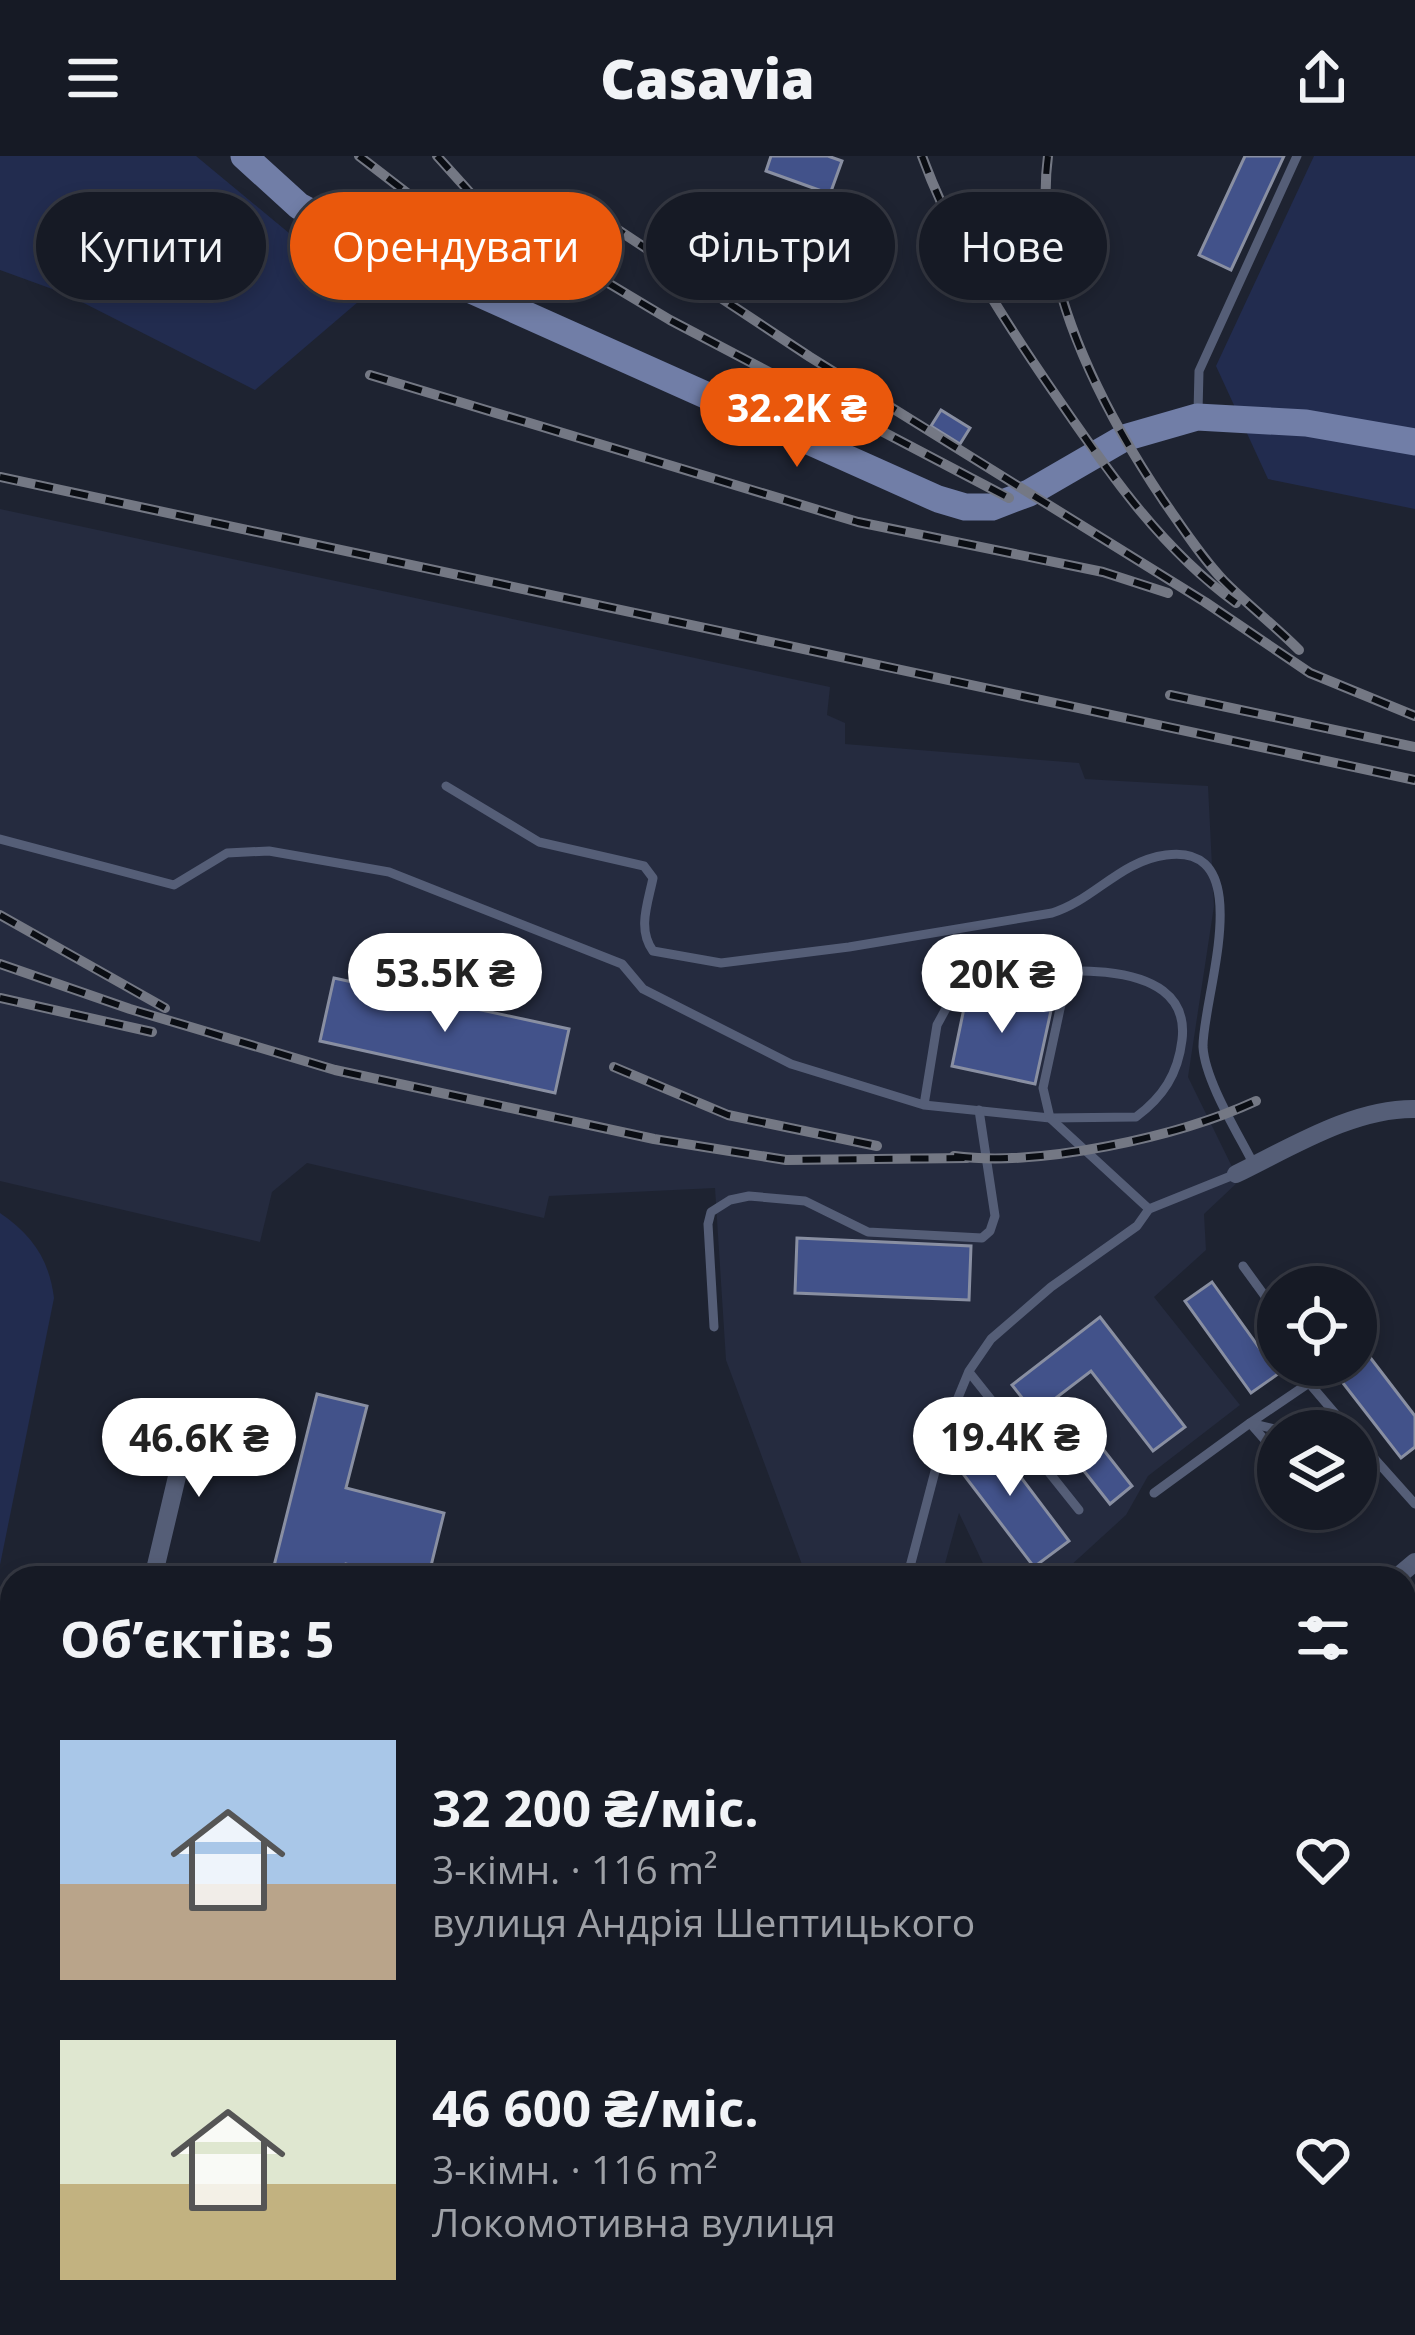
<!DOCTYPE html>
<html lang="uk">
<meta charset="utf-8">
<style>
body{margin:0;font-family:"Open Sans",sans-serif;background:#1f232d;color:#f1f3f6;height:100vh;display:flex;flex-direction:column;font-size:45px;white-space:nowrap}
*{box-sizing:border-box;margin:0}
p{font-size:39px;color:#9ea1a7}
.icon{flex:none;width:66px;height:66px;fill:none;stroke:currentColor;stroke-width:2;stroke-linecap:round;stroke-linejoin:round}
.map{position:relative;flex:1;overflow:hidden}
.drawer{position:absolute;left:0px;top:1410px;width:1416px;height:771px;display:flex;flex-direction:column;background:#161a25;border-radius:36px 36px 0 0;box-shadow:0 6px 18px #0003,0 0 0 3px #353842}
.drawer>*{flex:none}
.banner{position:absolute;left:36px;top:36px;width:1344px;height:108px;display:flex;gap:24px}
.fabs{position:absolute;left:1257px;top:1110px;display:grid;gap:24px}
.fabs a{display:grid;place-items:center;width:120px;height:120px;border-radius:50%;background:#161a25;box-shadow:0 6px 18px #0003,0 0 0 3px #353842;font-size:60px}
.price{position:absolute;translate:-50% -102px;padding:0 27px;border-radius:42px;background:#fff;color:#222;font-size:39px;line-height:78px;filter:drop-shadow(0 3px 6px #0008)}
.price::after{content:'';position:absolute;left:50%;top:72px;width:36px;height:27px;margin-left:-18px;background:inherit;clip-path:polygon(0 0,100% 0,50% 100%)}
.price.current{background:#ea580c;color:#fff}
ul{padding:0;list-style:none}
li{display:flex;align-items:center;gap:36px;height:300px;padding:0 60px}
li span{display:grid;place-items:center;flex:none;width:336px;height:240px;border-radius:0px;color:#555}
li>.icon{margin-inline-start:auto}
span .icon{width:144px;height:144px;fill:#fffc;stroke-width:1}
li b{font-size:51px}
h2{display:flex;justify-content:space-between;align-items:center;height:144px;padding:0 60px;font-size:51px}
.tag{padding:0 42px;border-radius:54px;background:#161a25;box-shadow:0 6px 18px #0003,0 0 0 3px #353842;font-size:42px;line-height:108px}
.tag.current{background:#ea580c;color:#fff}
header{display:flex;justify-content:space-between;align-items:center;height:156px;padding:0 60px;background:#161a25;font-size:54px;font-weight:800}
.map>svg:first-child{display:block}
.built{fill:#252b3f}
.green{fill:#222c4f}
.building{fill:#42528a;stroke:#898fa2;stroke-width:3}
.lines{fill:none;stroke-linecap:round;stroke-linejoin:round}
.lane{stroke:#555e77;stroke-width:9}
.street{stroke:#555e77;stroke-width:18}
.secondary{stroke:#717ea7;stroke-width:27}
.rail-casing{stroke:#747884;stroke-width:10}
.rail{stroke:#0a0d13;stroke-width:6;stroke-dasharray:18;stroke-linecap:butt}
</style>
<header><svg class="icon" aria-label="menu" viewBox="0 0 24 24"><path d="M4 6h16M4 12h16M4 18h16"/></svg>Casavia<svg class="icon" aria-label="share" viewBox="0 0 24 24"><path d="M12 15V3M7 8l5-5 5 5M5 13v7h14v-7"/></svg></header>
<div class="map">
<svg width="1415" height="2179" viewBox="0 0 1415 2179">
<rect width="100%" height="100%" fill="#1e2331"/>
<path class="built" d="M0 353 830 531 827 559 845 567V588L1079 607 1085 623 1208 630 1214 750 1188 921 1239 1025 1204 1058 1206 1094 1154 1141 1240 1249 1148 1320 1126 1359 1057 1422H990L959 1357 941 1422H807L726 1204 715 1032 549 1040 544 1062 307 1007 272 1036 260 1086 0 1025Z"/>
<g class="green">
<path d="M0 0H196L365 140 255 234 66 138 0 114Z"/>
<path d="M1314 0H1415V353L1268 323 1216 210Z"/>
<path d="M0 1057C32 1079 49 1103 54 1142L0 1409Z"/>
</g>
<g class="building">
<path d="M771 0H828L842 5 830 38 766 15Z"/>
<path d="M1245 0H1284L1231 114 1199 99Z"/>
<path d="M941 254 970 272 960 288 931 270Z"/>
<path d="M334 822 569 873 555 937 320 885Z"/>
<path d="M968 833 1052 850 1035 928 952 910Z"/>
<path d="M797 1082 971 1090 969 1144 795 1137Z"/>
<path d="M1212 1126 1278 1218 1251 1237 1185 1145Z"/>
<path d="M1100 1161 1185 1271 1153 1295 1091 1215 1035 1258 1012 1229Z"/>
<path d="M1356 1183 1415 1260V1291L1401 1302 1329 1209H1356Z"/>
<path d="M317 1238 367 1250 346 1332 444 1357 428 1422H404L346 1408 343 1422H271Z"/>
<path d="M1080 1264 1132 1330 1110 1348 1058 1282Z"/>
<path d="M986 1275 1069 1385 1034 1411 951 1302Z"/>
</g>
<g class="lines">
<g class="lane">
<path d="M1198 256 1199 215 1297 0"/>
<path d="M446 630 539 686 644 710 653 722C648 747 637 773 653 795L721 807 849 791 1052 757C1094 744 1120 705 1166 699 1261 686 1202 843 1203 891 1205 925 1239 979 1254 1009"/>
<path d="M0 683 174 729 227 697 269 695 389 716 622 808 643 833 791 908 924 949 1050 962 1136 961C1163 941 1178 918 1182 884 1194 787 1015 818 961 825L937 869 924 949"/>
<path d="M1069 811 1043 932 1050 962 1149 1053"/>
<path d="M1243 1110 1278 1158"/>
<path d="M714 1171 708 1068 711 1056 730 1044 749 1040 805 1045 868 1076 982 1082 990 1075 995 1060 979 954"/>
<path d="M1310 1209 1309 1227 1350 1275"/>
<path d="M969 1216 1079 1354"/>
<path d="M1356 1282 1415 1348"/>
<path d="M1278 1299 1250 1267 1309 1227"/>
<path d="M1154 1337 1250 1267 1283 1275"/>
<path d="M907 1422 948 1266 969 1215 991 1183 1051 1131 1137 1070 1149 1053 1236 1018"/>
<path d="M1391 2169 1397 2179"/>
</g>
<g class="street">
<path d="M1236 1018C1290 992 1353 952 1415 953"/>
<path d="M153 1422 193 1253"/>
<path d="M1396 1422 1415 1406"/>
<path d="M1404 1533 1415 1524"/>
<path d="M0 1559 12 1562"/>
<path d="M1404 1668 1415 1659"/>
<path d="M1404 1918 1415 1910"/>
<path d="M1404 1996 1415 2013"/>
<path d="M0 2022 12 1995"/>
<path d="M416 2169 424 2179"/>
<path d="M148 2179 152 2169"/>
<path d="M470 2179 482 2169"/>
<path d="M835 2179 839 2169"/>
</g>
<path class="secondary" d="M244 0 299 50 386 96 938 343 965 351H992L1029 337 1124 282 1197 261 1306 267 1415 286"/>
<defs>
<g id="rail">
<path d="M359 0 420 47 576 126"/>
<path d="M437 0 483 51 578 109 670 164 1009 342"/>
<path d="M922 0C955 90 1007 169 1061 247 1112 321 1163 394 1236 447"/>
<path d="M1048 0C1032 120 1099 248 1163 344 1182 371 1201 401 1224 425 1248 449 1275 470 1299 494"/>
<path d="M579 48 810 201 1205 446 1310 517 1415 560"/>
<path d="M370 219 858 366 1103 416 1168 437"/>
<path d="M0 321 1415 624"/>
<path d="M1170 539 1415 591"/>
<path d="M0 759 165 852"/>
<path d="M0 808 130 853 335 914 654 983 786 1004 967 1002"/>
<path d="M0 842 152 876"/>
<path d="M614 911 728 959 877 990"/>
<path d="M954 1000C1040 1011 1178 981 1256 945"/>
<path d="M1404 1785 1415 1776"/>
<path d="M915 2179 927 2169"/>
</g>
</defs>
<use href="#rail" class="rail-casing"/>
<use href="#rail" class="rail"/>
</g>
</svg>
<div class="fabs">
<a><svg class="icon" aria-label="locate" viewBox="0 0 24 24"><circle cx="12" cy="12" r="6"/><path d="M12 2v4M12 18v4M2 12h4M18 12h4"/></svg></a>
<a><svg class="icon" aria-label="layers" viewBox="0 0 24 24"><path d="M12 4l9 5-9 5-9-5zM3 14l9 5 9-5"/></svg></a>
</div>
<b class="price current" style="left:797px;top:314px">32.2K ₴</b>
<b class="price" style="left:445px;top:879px">53.5K ₴</b>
<b class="price" style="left:1002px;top:880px">20K ₴</b>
<b class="price" style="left:1010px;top:1343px">19.4K ₴</b>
<b class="price" style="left:199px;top:1344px">46.6K ₴</b>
<div class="banner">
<a class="tag">Купити</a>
<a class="tag current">Орендувати</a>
<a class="tag">Фільтри</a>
<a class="tag">Нове</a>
</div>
<section class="drawer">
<h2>Об’єктів: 5<svg class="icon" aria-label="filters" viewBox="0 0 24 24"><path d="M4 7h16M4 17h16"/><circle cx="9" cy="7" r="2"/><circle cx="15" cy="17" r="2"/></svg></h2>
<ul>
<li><span style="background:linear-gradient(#a9c7e8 60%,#b9a48a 0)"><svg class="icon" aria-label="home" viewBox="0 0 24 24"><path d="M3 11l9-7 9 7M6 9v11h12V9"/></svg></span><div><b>32 200 ₴/міс.</b><p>3-кімн. · 116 m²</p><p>вулиця Андрія Шептицького</p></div><svg class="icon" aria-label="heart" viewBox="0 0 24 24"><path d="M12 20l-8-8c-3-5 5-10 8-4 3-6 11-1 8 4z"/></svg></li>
<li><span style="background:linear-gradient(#dfe7d0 60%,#c2b280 0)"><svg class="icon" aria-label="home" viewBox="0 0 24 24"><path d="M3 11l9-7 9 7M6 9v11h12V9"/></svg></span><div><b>46 600 ₴/міс.</b><p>3-кімн. · 116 m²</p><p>Локомотивна вулиця</p></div><svg class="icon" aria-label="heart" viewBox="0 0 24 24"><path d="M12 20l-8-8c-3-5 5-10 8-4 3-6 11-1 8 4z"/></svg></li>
</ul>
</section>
</div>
